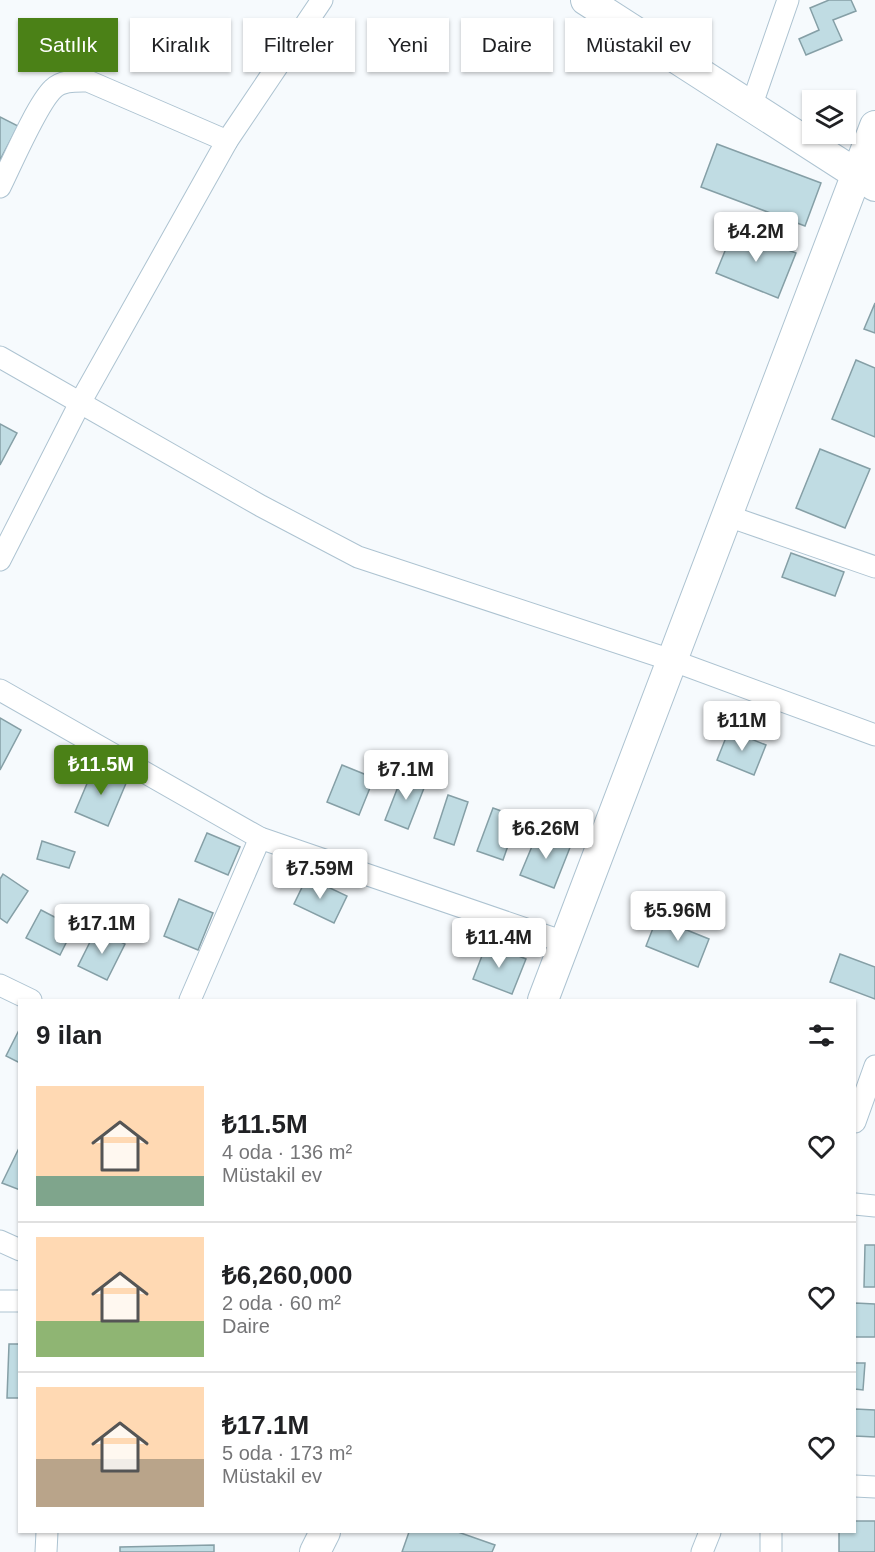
<!DOCTYPE html>
<html lang="tr">
<meta charset="utf-8">
<style>
body{margin:0;font-family:Helvetica,sans-serif;background:#f2f2f2;color:#202124;height:100vh;display:flex;flex-direction:column;font-size:22px;white-space:nowrap}
*{box-sizing:border-box;margin:0}
p{font-size:20px;color:#757577}
.icon{flex:none;width:33px;height:33px;fill:none;stroke:currentColor;stroke-width:2;stroke-linecap:round;stroke-linejoin:round}
.map{position:relative;flex:1;overflow:hidden}
.panel{position:absolute;left:18px;top:999px;width:838px;height:534px;display:flex;flex-direction:column;background:#fff;border-radius:0px;box-shadow:0 2px 4px #0004}
.panel>*{flex:none}
.hud{position:absolute;left:18px;top:18px;width:840px;height:54px;display:flex;gap:12px}
.fabs{position:absolute;left:802px;top:90px;display:grid;gap:12px}
.fabs a{display:grid;place-items:center;width:54px;height:54px;border-radius:0px;background:#fff;box-shadow:0 2px 4px #0004;font-size:30px}
.price{position:absolute;translate:-50% -51px;padding:0 14px;border-radius:6px;background:#fff;color:#222;font-size:20px;line-height:39px;filter:drop-shadow(0 2px 3px #0008)}
.price::after{content:'';position:absolute;left:50%;top:36px;width:18px;height:14px;margin-left:-9px;background:inherit;clip-path:polygon(0 0,100% 0,50% 100%)}
.price.on{background:#4b8117;color:#fff}
ul{padding:0;list-style:none}
li{display:flex;align-items:center;gap:18px;height:150px;padding:0 18px}
li+li{border-top:2px solid #e0e0e0}
li span{display:grid;place-items:center;flex:none;width:168px;height:120px;border-radius:0px;color:#555}
li>.icon{margin-inline-start:auto}
span .icon{width:72px;height:72px;fill:#fffc;stroke-width:1}
li b{font-size:26px}
h2{display:flex;justify-content:space-between;align-items:center;height:72px;padding:0 18px;font-size:26px}
.pill{padding:0 21px;border-radius:0px;background:#fff;box-shadow:0 2px 4px #0004;font-size:21px;line-height:54px}
.pill.on{background:#4b8117;color:#fff}
.map>svg:first-child{display:block}
.building{fill:#c0dce3;stroke:#859fa6;stroke-width:1.5}
.lines{fill:none;stroke-linecap:round;stroke-linejoin:round}
.street-casing{stroke:#adc3d1;stroke-width:23}
.secondary-casing{stroke:#adc3d1;stroke-width:32}
.street{stroke:#fff;stroke-width:21}
.secondary{stroke:#fff;stroke-width:30}
</style>
<div class="map">
<svg width="875" height="1552" viewBox="0 0 875 1552">
<rect width="100%" height="100%" fill="#f6fafd"/>
<g class="building">
<path d="M829 0H851L856 11 833 20 842 40 806 55 799 39 819 30 810 8Z"/>
<path d="M0 117 18 126 0 160Z"/>
<path d="M717 144 821 183 805 226 701 187Z"/>
<path d="M734 229 796 253 778 298 716 273Z"/>
<path d="M875 303V333L864 329Z"/>
<path d="M856 360 875 368V437L832 419Z"/>
<path d="M0 424 17 433 0 465Z"/>
<path d="M820 449 870 469 845 528 796 508Z"/>
<path d="M791 553 844 572 835 596 782 577Z"/>
<path d="M0 718 21 730 0 770Z"/>
<path d="M729 730 766 745 754 775 717 760Z"/>
<path d="M342 765 374 778 359 815 327 802Z"/>
<path d="M94 767 127 781 108 826 75 812Z"/>
<path d="M403 774 426 783 408 829 385 820Z"/>
<path d="M448 795 468 802 454 845 434 838Z"/>
<path d="M493 808 518 817 503 860 477 851Z"/>
<path d="M538 832 571 845 554 888 520 875Z"/>
<path d="M207 833 240 847 228 875 195 861Z"/>
<path d="M42 841 75 852 69 868 37 859Z"/>
<path d="M3 874 28 891 7 923 0 918V879Z"/>
<path d="M307 877 347 896 334 923 294 904Z"/>
<path d="M179 899 213 913 198 950 164 936Z"/>
<path d="M41 910 74 927 60 955 26 938Z"/>
<path d="M657 918 709 939 698 967 646 946Z"/>
<path d="M96 930 125 944 107 980 78 966Z"/>
<path d="M487 943 526 959 512 994 473 979Z"/>
<path d="M840 954 875 967V999L830 982Z"/>
<path d="M20 1028V1063L6 1056Z"/>
<path d="M20 1146V1190L2 1183Z"/>
<path d="M865 1245H875V1287H864Z"/>
<path d="M855 1303 875 1304V1337H855Z"/>
<path d="M9 1344H20V1398H7Z"/>
<path d="M855 1363H865L863 1390 855 1389Z"/>
<path d="M855 1409 875 1410V1437L855 1436Z"/>
<path d="M855 1521H875V1552H839V1532H855Z"/>
<path d="M409 1532H458L495 1545 492 1552H402Z"/>
<path d="M214 1545V1552H120V1547Z"/>
</g>
<g class="lines">
<defs>
<g id="street">
<path d="M751 107 788 0"/>
<path d="M0 187C11 165 37 104 53 89 62 80 76 81 88 81L227 141"/>
<path d="M0 357 261 506 358 557 671 660 875 735"/>
<path d="M728 516 875 567"/>
<path d="M0 560 81 401 227 141 322 0"/>
<path d="M0 690 260 838 567 943"/>
<path d="M0 985 31 1000"/>
<path d="M190 1000 260 838"/>
<path d="M855 1122 875 1066"/>
<path d="M855 1204 875 1206"/>
<path d="M0 1241 20 1250"/>
<path d="M0 1301H20"/>
<path d="M855 1486 875 1487"/>
<path d="M771 1532V1552"/>
<path d="M46 1552 47 1532"/>
<path d="M702 1552 710 1532"/>
</g>
<g id="secondary">
<path d="M586 0 875 186"/>
<path d="M543 1000 875 126"/>
<path d="M315 1552 325 1532"/>
</g>
</defs>
<use href="#street" class="street-casing"/>
<use href="#secondary" class="secondary-casing"/>
<use href="#street" class="street"/>
<use href="#secondary" class="secondary"/>
</g>
</svg>
<div class="fabs">
<a><svg class="icon" aria-label="layers" viewBox="0 0 24 24"><path d="M12 4l9 5-9 5-9-5zM3 14l9 5 9-5"/></svg></a>
</div>
<b class="price" style="left:756px;top:263px">₺4.2M</b>
<b class="price" style="left:742px;top:752px">₺11M</b>
<b class="price on" style="left:101px;top:796px">₺11.5M</b>
<b class="price" style="left:406px;top:801px">₺7.1M</b>
<b class="price" style="left:546px;top:860px">₺6.26M</b>
<b class="price" style="left:320px;top:900px">₺7.59M</b>
<b class="price" style="left:678px;top:942px">₺5.96M</b>
<b class="price" style="left:102px;top:955px">₺17.1M</b>
<b class="price" style="left:499px;top:969px">₺11.4M</b>
<div class="hud">
<a class="pill on">Satılık</a>
<a class="pill">Kiralık</a>
<a class="pill">Filtreler</a>
<a class="pill">Yeni</a>
<a class="pill">Daire</a>
<a class="pill">Müstakil ev</a>
</div>
<section class="panel">
<h2>9 ilan<svg class="icon" aria-label="filters" viewBox="0 0 24 24"><path d="M4 7h16M4 17h16"/><circle cx="9" cy="7" r="2"/><circle cx="15" cy="17" r="2"/></svg></h2>
<ul>
<li><span style="background:linear-gradient(#ffd9b3 75%,#7fa58c 0)"><svg class="icon" aria-label="home" viewBox="0 0 24 24"><path d="M3 11l9-7 9 7M6 9v11h12V9"/></svg></span><div><b>₺11.5M</b><p>4 oda · 136 m²</p><p>Müstakil ev</p></div><svg class="icon" aria-label="heart" viewBox="0 0 24 24"><path d="M12 20l-8-8c-3-5 5-10 8-4 3-6 11-1 8 4z"/></svg></li>
<li><span style="background:linear-gradient(#ffd9b3 70%,#8fb573 0)"><svg class="icon" aria-label="home" viewBox="0 0 24 24"><path d="M3 11l9-7 9 7M6 9v11h12V9"/></svg></span><div><b>₺6,260,000</b><p>2 oda · 60 m²</p><p>Daire</p></div><svg class="icon" aria-label="heart" viewBox="0 0 24 24"><path d="M12 20l-8-8c-3-5 5-10 8-4 3-6 11-1 8 4z"/></svg></li>
<li><span style="background:linear-gradient(#ffd9b3 60%,#b9a48a 0)"><svg class="icon" aria-label="home" viewBox="0 0 24 24"><path d="M3 11l9-7 9 7M6 9v11h12V9"/></svg></span><div><b>₺17.1M</b><p>5 oda · 173 m²</p><p>Müstakil ev</p></div><svg class="icon" aria-label="heart" viewBox="0 0 24 24"><path d="M12 20l-8-8c-3-5 5-10 8-4 3-6 11-1 8 4z"/></svg></li>
</ul>
</section>
</div>
